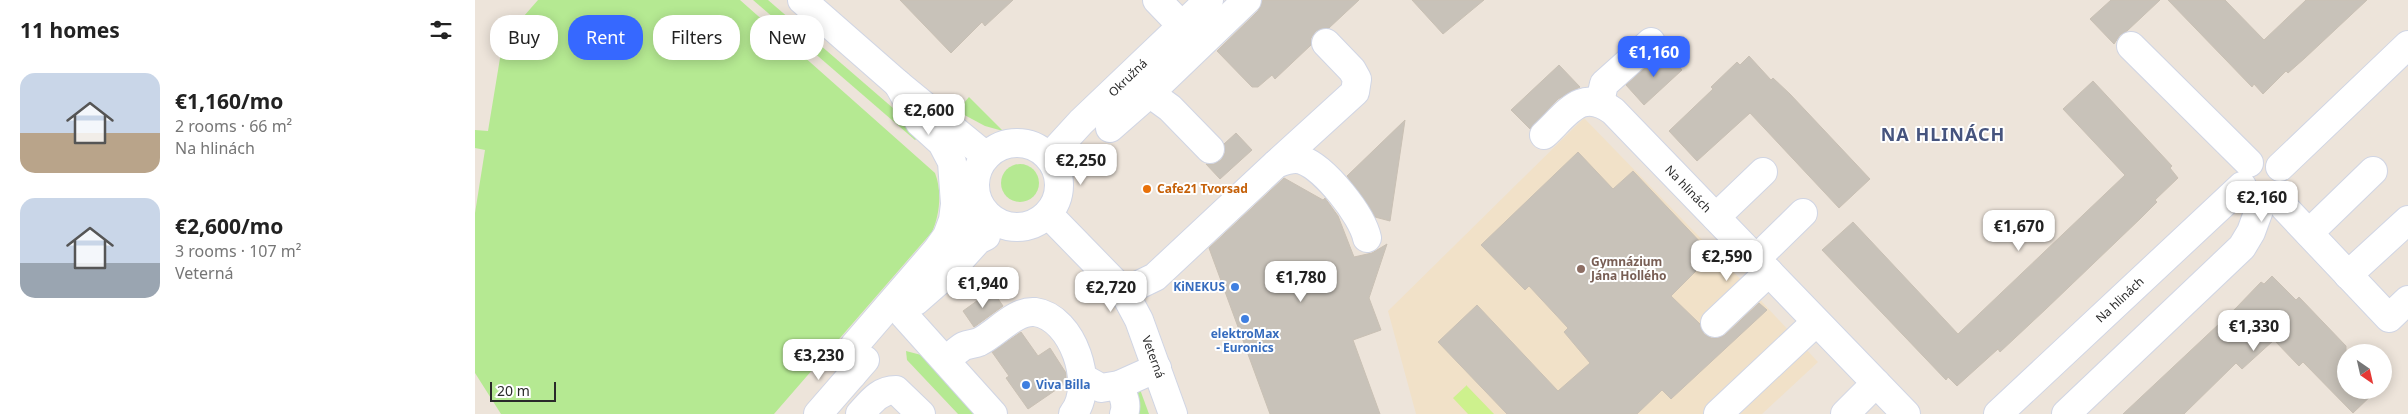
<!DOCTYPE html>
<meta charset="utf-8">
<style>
body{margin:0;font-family:"Noto Sans",sans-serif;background:#f6f6f6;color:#222;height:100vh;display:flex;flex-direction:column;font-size:19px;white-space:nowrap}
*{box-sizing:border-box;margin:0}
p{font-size:16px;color:#767676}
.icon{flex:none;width:28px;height:28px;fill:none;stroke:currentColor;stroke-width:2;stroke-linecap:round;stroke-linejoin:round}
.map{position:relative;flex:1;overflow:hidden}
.details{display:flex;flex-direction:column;background:#fff;width:475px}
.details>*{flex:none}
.top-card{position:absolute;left:15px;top:15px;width:475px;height:45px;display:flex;gap:10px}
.needle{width:32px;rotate:146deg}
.fabs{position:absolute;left:1862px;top:344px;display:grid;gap:10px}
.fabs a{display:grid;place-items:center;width:55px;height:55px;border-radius:50%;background:#fff;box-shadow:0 2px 12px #0003;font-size:25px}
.scale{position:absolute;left:15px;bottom:12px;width:66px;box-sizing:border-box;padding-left:5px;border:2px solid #2a2a2a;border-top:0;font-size:14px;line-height:18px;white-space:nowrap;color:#2a2a2a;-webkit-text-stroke:4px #fff;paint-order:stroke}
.price{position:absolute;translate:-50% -42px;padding:0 11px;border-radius:10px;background:#fff;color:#222;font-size:16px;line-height:32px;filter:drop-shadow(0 1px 2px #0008)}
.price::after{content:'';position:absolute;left:50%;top:30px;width:15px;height:11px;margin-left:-8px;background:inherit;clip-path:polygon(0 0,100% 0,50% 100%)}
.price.active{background:#3668ff;color:#fff}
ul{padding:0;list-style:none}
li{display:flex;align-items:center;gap:15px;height:125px;padding:0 20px}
li span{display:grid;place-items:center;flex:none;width:140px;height:100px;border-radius:15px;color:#555}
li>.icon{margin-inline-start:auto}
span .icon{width:60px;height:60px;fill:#fffc;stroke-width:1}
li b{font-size:21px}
h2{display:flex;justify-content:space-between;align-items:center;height:60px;padding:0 20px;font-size:21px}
.chip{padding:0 18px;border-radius:20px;background:#fff;box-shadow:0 2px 12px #0003;font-size:18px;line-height:45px}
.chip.active{background:#3668ff;color:#fff}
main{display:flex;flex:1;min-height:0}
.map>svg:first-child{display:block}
.education{fill:#f1e1c8}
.green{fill:#b5e992}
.pitch{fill:#cdf18d}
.building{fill:#c8c2b9;stroke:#c9c0b4}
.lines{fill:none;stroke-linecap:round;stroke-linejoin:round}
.minor-casing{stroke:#d0d5e4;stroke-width:30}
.minor{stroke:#fff;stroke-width:28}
.food-dot{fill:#e8710a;stroke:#fff;stroke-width:2}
.education-dot{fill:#8d6e63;stroke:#fff;stroke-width:2}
.shop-dot{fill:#3f7fe0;stroke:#fff;stroke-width:2}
.labels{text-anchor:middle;stroke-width:4;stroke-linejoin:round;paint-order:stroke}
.street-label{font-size:12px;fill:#2a2a2a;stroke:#fff}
.food-label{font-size:12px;font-weight:bold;fill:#c56008;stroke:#fff;text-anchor:start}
.education-label{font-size:12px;font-weight:bold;fill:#785e54;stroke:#fff;text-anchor:start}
.shop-label{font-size:12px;font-weight:bold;fill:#366cbe;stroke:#fff;text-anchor:end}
.district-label{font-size:18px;font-weight:bold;letter-spacing:1px;fill:#46547e;stroke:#fff}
</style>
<main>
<section class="details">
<h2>11 homes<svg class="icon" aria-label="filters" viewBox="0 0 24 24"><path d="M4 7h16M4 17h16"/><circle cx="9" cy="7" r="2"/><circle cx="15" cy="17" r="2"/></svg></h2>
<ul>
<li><span style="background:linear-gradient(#c9d6e8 60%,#b9a48a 0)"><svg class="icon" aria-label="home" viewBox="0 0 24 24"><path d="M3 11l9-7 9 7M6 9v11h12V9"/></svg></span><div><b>€1,160/mo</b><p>2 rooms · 66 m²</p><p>Na hlinách</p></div></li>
<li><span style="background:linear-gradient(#c9d6e8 65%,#9aa5b1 0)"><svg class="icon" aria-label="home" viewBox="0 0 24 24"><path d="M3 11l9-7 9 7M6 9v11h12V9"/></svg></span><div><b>€2,600/mo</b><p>3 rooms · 107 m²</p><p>Veterná</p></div></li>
</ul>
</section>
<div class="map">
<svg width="1933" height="414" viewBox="0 0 1933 414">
<rect width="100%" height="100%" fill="#ede4da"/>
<path class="education" d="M1109 118 1275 289 1343 362 1287 414H941L913 311Z"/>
<g class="green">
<path d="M63 0H265L460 173C467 191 465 214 457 232L299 414H26L0 373V213L10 150 0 148V130L13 131 28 40Z"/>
<path d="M278 0H293L448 134 440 140Z"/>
<path d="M494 97 528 131 510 126 482 111Z"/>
<circle cx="545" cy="183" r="19"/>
<path d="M431 351 450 356 503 414H483L432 360Z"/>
<path d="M663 384 674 414H658L657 398Z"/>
</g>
<path class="pitch" d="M992 385V386L1019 414H993L978 398Z"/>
<g class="building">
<path d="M425 0H538L510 26 507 22 476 53Z"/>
<path d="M788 0H884L854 28 841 31 836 38V45L800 79 797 75 783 87H777L742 51 783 11Z"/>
<path d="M937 0H1009L968 34Z"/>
<path d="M1636 0H1685L1652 31 1645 35 1639 44 1615 19Z"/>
<path d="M1693 0H1750L1789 40 1831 0H1892L1830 58 1813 73 1811 71 1788 94 1779 84 1777 87Z"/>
<path d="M1189 50 1207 70 1169 105 1151 85Z"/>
<path d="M1274 56 1296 80 1298 78 1315 94 1395 179 1364 208 1275 113 1222 161 1194 131 1238 89 1236 87 1262 62 1265 65Z"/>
<path d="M1084 65 1105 87 1083 99 1055 129 1036 110Z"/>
<path d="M1618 81 1697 166 1695 168 1703 178 1680 200 1682 202 1666 218 1571 309 1525 352 1523 349 1482 386 1473 377 1471 380 1347 250 1378 222 1483 334 1650 175 1588 109Z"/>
<path d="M930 120 915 221 900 217 872 176Z"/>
<path d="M761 133 777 150 745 179 731 164H739L746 160 750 153 749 144Z"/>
<path d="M1103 152 1138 189 1158 171 1229 246 1227 249 1235 257 1196 296 1225 324 1229 334 1236 338H1243L1250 335 1284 303 1292 310 1196 399 1187 390 1162 414H1032L963 342 1002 305 1083 391 1115 363 1089 332 1093 328 1054 286 1050 290 1006 245Z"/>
<path d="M809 178 848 200 850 198 863 216 879 257 897 253 912 244 894 298 906 330 878 340 905 414H795L734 248Z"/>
<path d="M1797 276 1821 300 1824 297 1871 346V390H1902L1878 413 1828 362 1824 366 1799 340 1767 369 1761 363 1709 414H1648L1761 308 1786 282 1789 284Z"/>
<path d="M517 290 528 306 499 327 488 311Z"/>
<path d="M546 332 563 356 575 348 591 373V383L553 409 531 378 534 376 517 352Z"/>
</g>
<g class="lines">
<defs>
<g id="minor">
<path d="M327 0 423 84 511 156"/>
<path d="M682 0 707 26"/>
<path d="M1656 46 1774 163"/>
<path d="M663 80 684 100 695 108 735 149"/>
<path d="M1125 102 1129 84 1176 42"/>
<path d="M635 128 675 93 772 0"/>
<path d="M1069 135C1092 114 1106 87 1138 111L1431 414"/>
<circle cx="542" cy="185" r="42"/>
<path d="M574 157 606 122 734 0"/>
<path d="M801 164 880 92 882 79 877 70 851 43"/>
<path d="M1805 167 1933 45"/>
<path d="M1802 196 1810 208 1914 318 1933 300"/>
<path d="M573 214 649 292 664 320 698 414"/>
<path d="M1241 217 1288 172"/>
<path d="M1834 233 1898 171"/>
<path d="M486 241 494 225 501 197"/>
<path d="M1281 259 1328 213"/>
<path d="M1873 275 1933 220"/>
<path d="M649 292 680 277 801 164C809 161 818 157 827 160 850 168 887 215 892 238"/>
<path d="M441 301 473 273 503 240 511 236"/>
<path d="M429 315 518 414"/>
<path d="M1240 323 1294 272"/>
<path d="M471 360C477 356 483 349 489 346 494 344 499 344 504 342 521 334 540 310 560 312 598 317 621 386 598 414"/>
<path d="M377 375 379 346 462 250 472 236 478 220 480 204 477 162 467 143 445 123 423 84"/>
<path d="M608 378 626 388 644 385 682 368"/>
<path d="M644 385C648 395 653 404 649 414"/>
<path d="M343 414 390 360"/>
<path d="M385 414C396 402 404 390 421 390L446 414"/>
<path d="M1243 414 1341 322"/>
<path d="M1370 414 1401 383"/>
<path d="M1523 414 1767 186"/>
<path d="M1591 414 1767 247 1776 232 1787 202"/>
</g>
</defs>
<use href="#minor" class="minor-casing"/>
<use href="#minor" class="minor"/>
</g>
<circle class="food-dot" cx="672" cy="189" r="5"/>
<circle class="education-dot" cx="1106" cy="269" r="5"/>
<g class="shop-dot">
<circle cx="760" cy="287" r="5"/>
<circle cx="770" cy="319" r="5"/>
<circle cx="551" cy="385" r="5"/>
</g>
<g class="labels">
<g class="street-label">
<text transform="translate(653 78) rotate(-44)" y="4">Okružná</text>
<text transform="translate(1213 189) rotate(46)" y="4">Na hlinách</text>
<text transform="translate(1645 300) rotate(-43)" y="4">Na hlinách</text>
<text transform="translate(678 357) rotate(70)" y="4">Veterná</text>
</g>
<g class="food-label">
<text x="682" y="193">Cafe21 Tvorsad</text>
</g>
<g class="education-label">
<text x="1116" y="266">Gymnázium<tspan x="1116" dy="14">Jána Hollého</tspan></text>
</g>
<g class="shop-label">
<text x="750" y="291">KiNEKUS</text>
<text x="770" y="338" text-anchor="middle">elektroMax<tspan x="770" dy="14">- Euronics</tspan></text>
<text x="561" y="389" text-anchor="start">Viva Billa</text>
</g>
<g class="district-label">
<text x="1468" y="141">NA HLINÁCH</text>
</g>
</g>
</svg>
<div class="fabs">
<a><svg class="needle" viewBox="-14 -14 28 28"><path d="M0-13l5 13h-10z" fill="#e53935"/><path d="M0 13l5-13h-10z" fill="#767676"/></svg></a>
</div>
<div class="scale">20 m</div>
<b class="price active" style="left:1179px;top:78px">€1,160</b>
<b class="price" style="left:454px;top:136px">€2,600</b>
<b class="price" style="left:606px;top:186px">€2,250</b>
<b class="price" style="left:1787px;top:223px">€2,160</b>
<b class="price" style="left:1544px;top:252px">€1,670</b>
<b class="price" style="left:1252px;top:282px">€2,590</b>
<b class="price" style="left:826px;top:303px">€1,780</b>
<b class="price" style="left:508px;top:309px">€1,940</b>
<b class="price" style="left:636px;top:313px">€2,720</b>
<b class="price" style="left:1779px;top:352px">€1,330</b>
<b class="price" style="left:344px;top:381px">€3,230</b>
<div class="top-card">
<a class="chip">Buy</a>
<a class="chip active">Rent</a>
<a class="chip">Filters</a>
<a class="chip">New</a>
</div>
</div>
</main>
